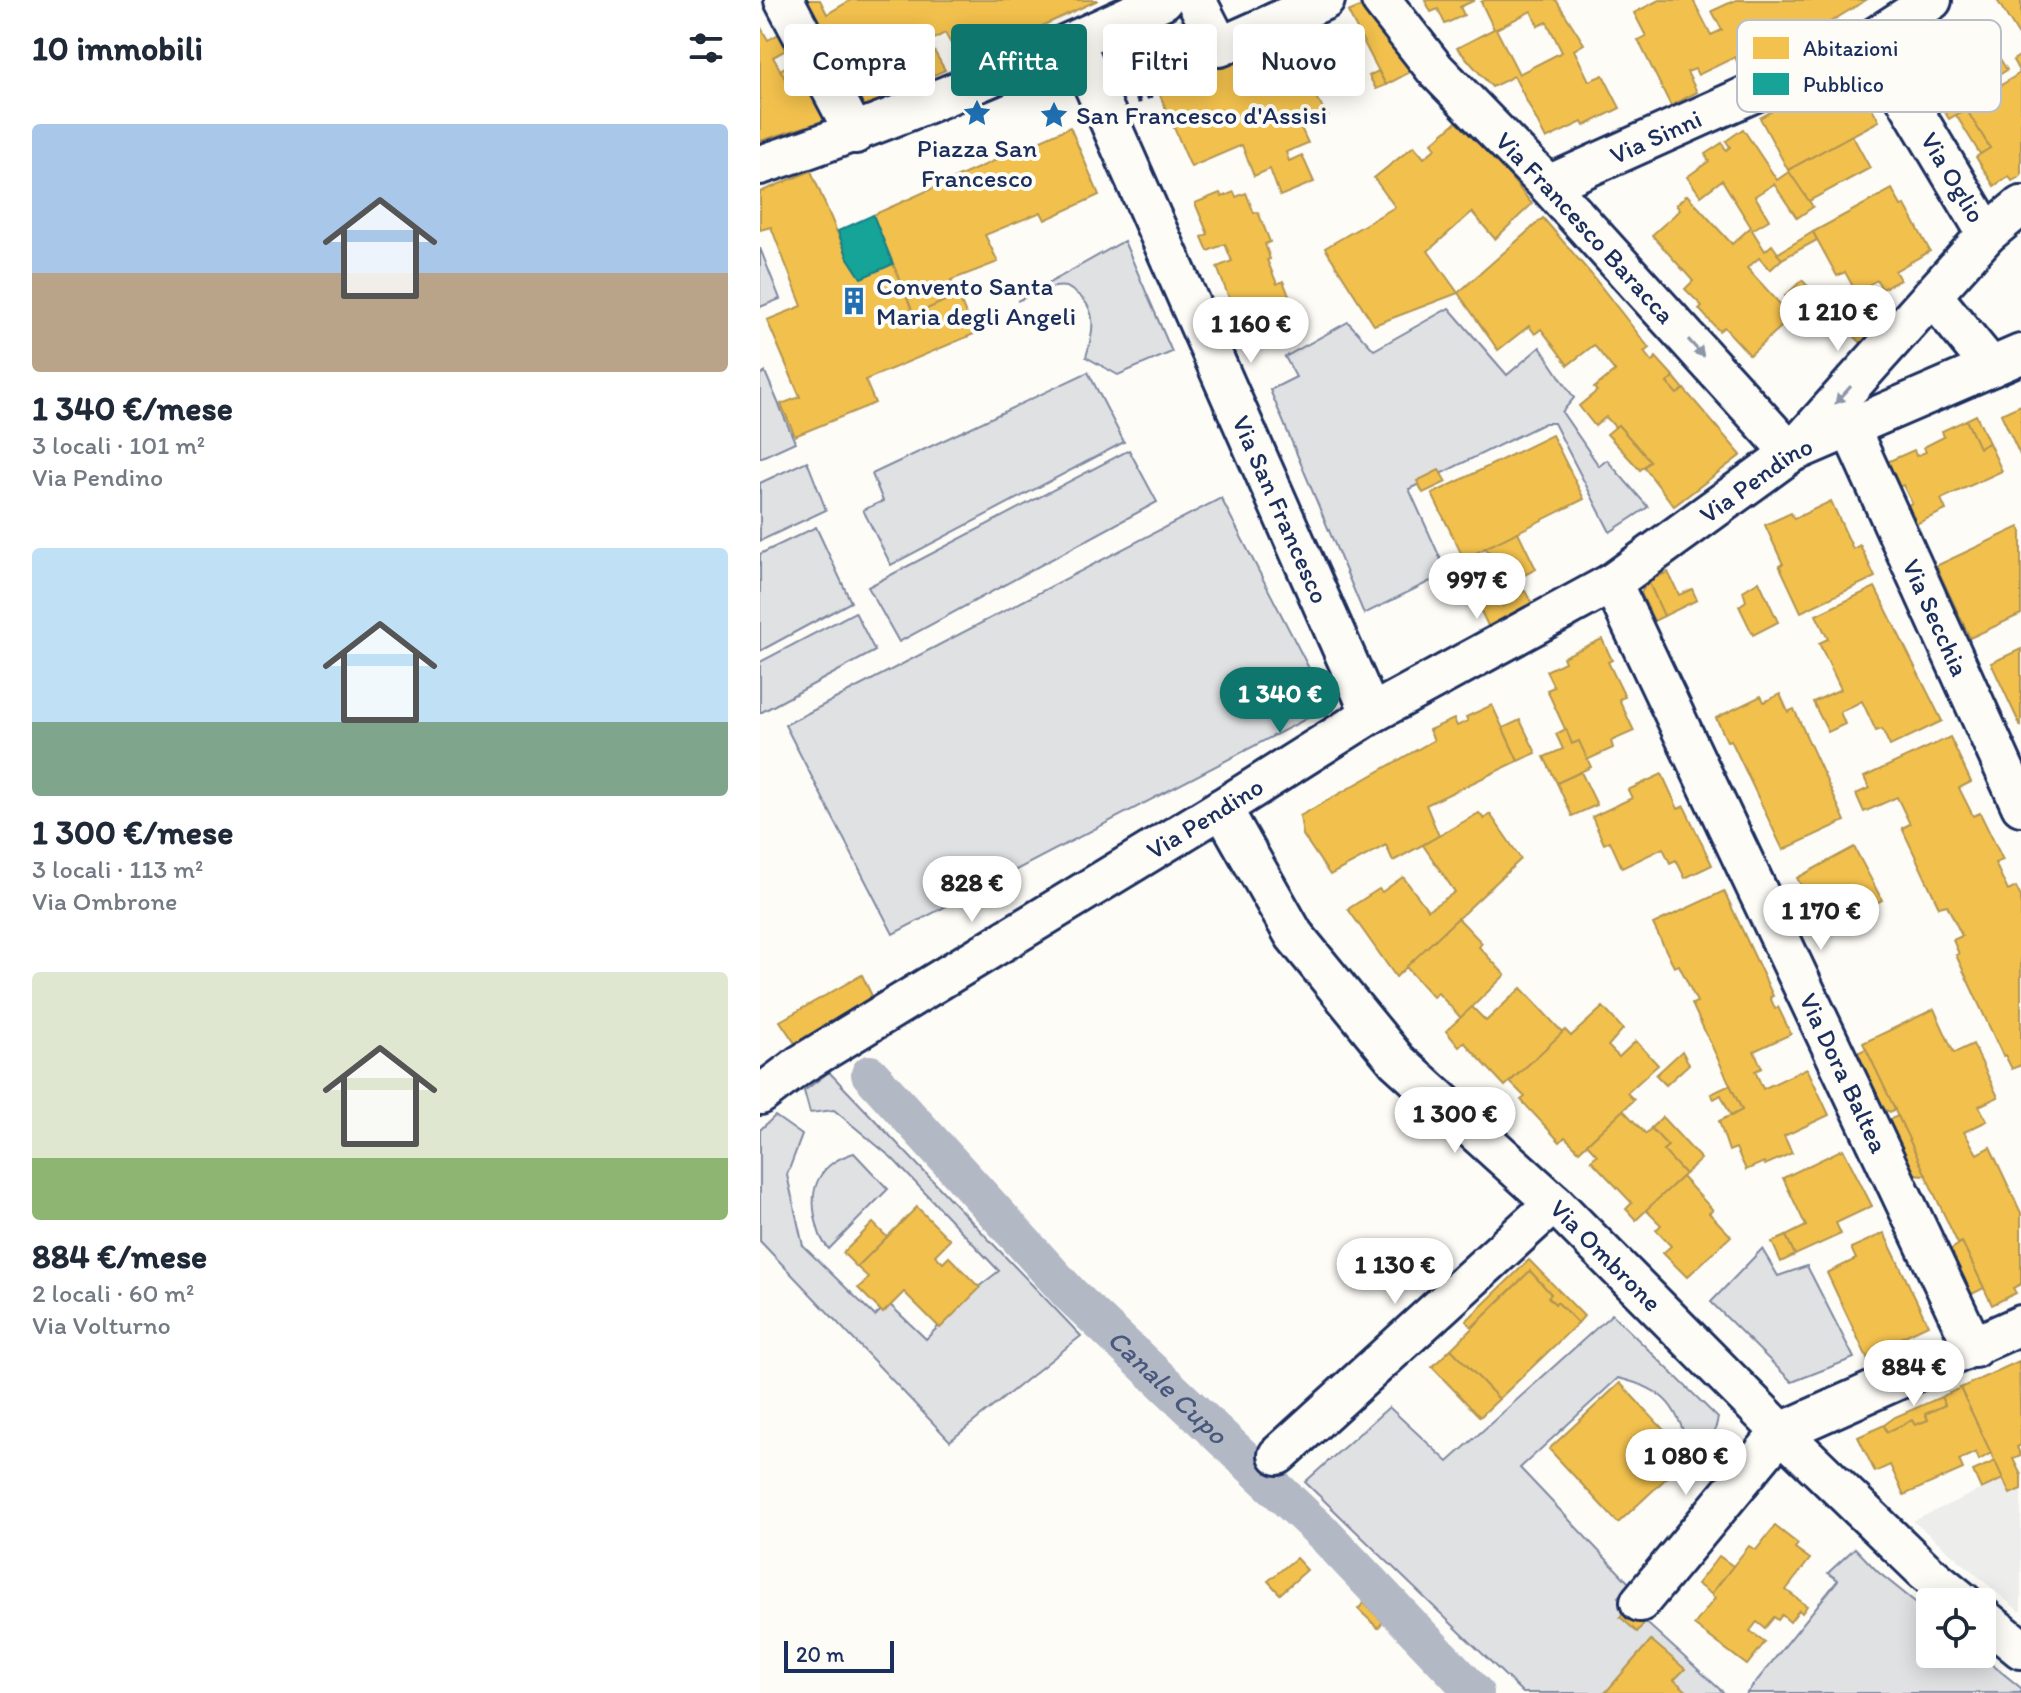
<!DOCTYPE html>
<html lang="it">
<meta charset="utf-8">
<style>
body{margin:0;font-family:Itim,sans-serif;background:#f6f6f7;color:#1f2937;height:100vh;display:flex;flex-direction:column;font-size:30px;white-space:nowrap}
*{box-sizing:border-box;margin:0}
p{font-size:26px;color:#747a83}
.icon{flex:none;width:44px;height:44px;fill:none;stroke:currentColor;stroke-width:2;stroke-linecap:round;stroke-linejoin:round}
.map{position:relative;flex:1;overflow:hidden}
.drawer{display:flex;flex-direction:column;background:#fff;width:760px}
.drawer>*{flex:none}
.top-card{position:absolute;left:24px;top:24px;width:760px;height:72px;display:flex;gap:16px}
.controls{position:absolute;left:1156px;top:1588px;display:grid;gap:16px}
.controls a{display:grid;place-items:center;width:80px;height:80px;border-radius:8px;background:#fff;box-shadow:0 4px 20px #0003;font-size:40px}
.scale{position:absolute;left:24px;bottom:20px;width:110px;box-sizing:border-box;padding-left:8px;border:4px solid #1b2f5e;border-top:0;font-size:22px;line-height:28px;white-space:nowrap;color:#1b2f5e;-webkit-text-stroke:6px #fdfcf7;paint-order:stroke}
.price{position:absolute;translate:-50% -68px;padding:0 18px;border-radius:28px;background:#fff;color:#222;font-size:26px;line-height:52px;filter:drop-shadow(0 2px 4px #0008)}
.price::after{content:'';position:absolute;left:50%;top:48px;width:24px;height:18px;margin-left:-12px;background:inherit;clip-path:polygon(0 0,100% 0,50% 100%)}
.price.on{background:#0f766e;color:#fff}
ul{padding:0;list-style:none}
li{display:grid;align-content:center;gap:16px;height:424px;padding:0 32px}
li span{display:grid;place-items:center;height:248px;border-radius:8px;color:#555}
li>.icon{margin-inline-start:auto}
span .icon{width:144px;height:144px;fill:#fffc;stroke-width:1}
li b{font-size:34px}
h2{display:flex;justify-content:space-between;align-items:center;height:96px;padding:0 32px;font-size:34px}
.tag{padding:0 28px;border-radius:8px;background:#fff;box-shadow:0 4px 20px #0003;font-size:28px;line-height:72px}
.tag.on{background:#0f766e;color:#fff}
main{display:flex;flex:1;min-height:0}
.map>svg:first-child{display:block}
.built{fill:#edeeec}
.green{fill:#e0e1e3;stroke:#7e88a0;stroke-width:2}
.homes{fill:#f2c14e;stroke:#b29553;stroke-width:2;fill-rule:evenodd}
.public{fill:#17a398;stroke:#188087;stroke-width:2}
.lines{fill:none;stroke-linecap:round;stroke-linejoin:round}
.canal{stroke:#b3b8c5;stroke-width:38}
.minor-casing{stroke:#1b2f5e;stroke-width:44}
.path{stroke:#1b2f5e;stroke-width:5;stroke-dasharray:6 6;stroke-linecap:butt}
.minor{stroke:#fdfcf7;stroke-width:38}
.oneway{fill:#8c96aa}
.labels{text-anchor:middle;stroke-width:8;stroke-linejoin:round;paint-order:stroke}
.poi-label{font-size:26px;fill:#1b2f5e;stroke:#fdfcf7;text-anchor:start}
.street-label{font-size:26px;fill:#1b2f5e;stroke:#fdfcf7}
.water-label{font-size:28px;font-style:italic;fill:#49587d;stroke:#fdfcf7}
.key{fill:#fdfcf7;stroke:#b9bec9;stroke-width:2}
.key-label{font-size:22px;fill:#1b2f5e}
</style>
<main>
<section class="drawer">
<h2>10 immobili<svg class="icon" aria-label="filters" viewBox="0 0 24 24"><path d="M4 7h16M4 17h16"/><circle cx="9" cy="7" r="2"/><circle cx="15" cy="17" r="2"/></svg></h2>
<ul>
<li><span style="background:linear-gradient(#a9c7e8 60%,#b9a48a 0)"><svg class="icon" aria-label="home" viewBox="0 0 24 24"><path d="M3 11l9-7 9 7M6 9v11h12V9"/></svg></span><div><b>1 340 €/mese</b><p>3 locali · 101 m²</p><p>Via Pendino</p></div></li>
<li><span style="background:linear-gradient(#bfe0f5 70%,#7fa58c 0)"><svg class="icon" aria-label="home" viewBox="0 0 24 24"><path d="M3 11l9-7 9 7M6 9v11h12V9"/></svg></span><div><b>1 300 €/mese</b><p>3 locali · 113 m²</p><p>Via Ombrone</p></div></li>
<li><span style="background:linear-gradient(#dfe7d0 75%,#8fb573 0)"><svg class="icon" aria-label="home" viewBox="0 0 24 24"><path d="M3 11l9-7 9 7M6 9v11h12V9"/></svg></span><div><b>884 €/mese</b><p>2 locali · 60 m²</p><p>Via Volturno</p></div></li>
</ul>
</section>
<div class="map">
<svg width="1261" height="1693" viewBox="0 0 1261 1693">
<rect width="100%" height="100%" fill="#fdfcf7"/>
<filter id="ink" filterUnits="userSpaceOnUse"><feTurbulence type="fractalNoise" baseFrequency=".0125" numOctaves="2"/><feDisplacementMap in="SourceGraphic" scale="16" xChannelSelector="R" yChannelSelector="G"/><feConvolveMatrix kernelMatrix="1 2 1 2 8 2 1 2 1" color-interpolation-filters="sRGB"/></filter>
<g filter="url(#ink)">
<path class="built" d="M1243 1479 1250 1494 1261 1489V1613L1153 1521Z"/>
<g class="green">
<path d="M364 241 412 352 358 375 326 357C333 334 339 310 317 294 314 292 308 287 306 287 291 284 271 296 257 301Z"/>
<path d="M0 248 20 299 0 307Z"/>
<path d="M689 308 747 375 780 347 814 398 802 412 839 466 847 460 888 507 850 532 794 423H785L649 489 687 573 604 614 510 390 536 377 525 357 588 322 614 350Z"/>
<path d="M5 372 35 442 0 458V375Z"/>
<path d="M328 372 364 442 131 565 103 510 123 501 112 474Z"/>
<path d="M369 450 397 502 139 642 108 587Z"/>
<path d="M47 461 66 510 0 541V483Z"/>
<path d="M461 498 569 707 133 934 25 725Z"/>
<path d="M56 527 91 602 0 651V554Z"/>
<path d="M95 612 115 651 0 713V662Z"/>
<path d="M69 1072 321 1336 190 1441 0 1241V1130L15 1116 42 1135 27 1175 43 1246 115 1316 128 1303 166 1339 213 1291 239 1271 132 1158 74 1110 50 1113 44 1091Z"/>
<path d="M94 1153 128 1189 69 1249C61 1241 59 1233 56 1221 48 1187 60 1163 94 1153Z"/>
<path d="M1002 1249 1018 1276 1047 1266 1094 1358 1032 1382 951 1302Z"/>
<path d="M852 1314 958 1418 953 1438 933 1459C916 1409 912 1391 858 1378L760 1468 870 1584 858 1597 964 1693H763L545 1482 629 1407 688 1462Z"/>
<path d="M1095 1548 1118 1572 1170 1614V1654H1219L1261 1688V1693H987L1078 1580 1068 1573Z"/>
</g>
<g class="homes">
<path d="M37 0H60L67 14 91 0H338L202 63 185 33 169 42 185 70 99 110ZM151 51 161 69 148 76 143 66 134 71 128 62Z"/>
<path d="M665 0H715L700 7 704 15 685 24 678 9 671 12Z"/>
<path d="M725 0H796L824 44 814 50 829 81 843 75 860 108 824 126 822 122 786 139 754 76 732 87 697 48 734 29 721 2ZM771 11 778 26 787 22 802 52 759 74 736 29Z"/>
<path d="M899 0H933L951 35 962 30 952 11 976 0H1106L1041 40 981 70 975 57 938 75 935 69 927 72 937 92 911 106 878 40 886 36 874 13Z"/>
<path d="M1237 0H1261V39Z"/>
<path d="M614 1 650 72 626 85 588 12Z"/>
<path d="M1217 23 1247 70 1228 82 1232 91 1260 73 1253 60 1261 55V176L1252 181 1249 176 1234 186 1216 157 1230 148 1206 109 1189 119 1151 58 1175 43 1178 47Z"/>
<path d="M0 26 8 40 26 30 35 45 13 57 27 82 49 70 76 117 0 141Z"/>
<path d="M557 26 583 78 553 93 568 116 541 128 548 143 526 152 529 161 542 155 554 182 520 196 510 169 494 176 482 145 431 167 399 93Z"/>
<path d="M42 57 49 70 27 82 20 70Z"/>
<path d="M618 71 626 85 616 89 609 76Z"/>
<path d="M1094 74 1119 121 1028 170 1000 118 1042 94 1046 101Z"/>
<path d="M1206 109 1230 148 1220 154 1196 115Z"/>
<path d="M702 117 772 204 735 239 712 212 668 251 698 293 614 325 565 248 635 207 614 178 654 146 664 158 676 148 672 143Z"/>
<path d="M310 127 339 195 285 220 281 212 225 235 238 262 191 280 198 295 154 315 113 215Z"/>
<path d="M983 129 1017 180 1030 171 1053 207 1037 218 1014 184 995 196 1009 220 992 230 1005 251 1012 245 1022 259 1010 270 999 258 987 268 1032 317 990 355 964 327 959 331 939 309 942 306 925 289 933 281 892 235 920 210 916 205 927 195 972 244 991 227 962 180 941 196 927 177 949 161 945 154 962 143 966 150 970 147 966 141Z"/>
<path d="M1092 135 1110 168 1049 201 1028 170Z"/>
<path d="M51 171 88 258 101 278 133 264 154 315 198 295 214 334 105 380 115 403 35 436 21 404 40 397 7 320 42 306 11 227 0 230V192Z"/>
<path d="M1132 189 1141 206 1145 205 1170 251 1135 271 1140 280 1122 289 1117 280 1096 292 1085 272 1077 276 1053 232Z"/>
<path d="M474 192 476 197 486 193 494 213 498 212 510 242 505 244 510 259 507 260 517 284 523 281 533 305 480 326 457 267 472 261 465 244 448 251 442 237 448 234 435 203 460 193 462 197Z"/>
<path d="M783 218 831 274 889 348 884 352 892 362 896 357 914 377 907 383 917 394 924 389 981 455 914 506 884 467 890 461 858 425 855 427 846 417 835 426 819 406 837 391 834 388 855 371 834 345 808 365 781 329 775 334 769 326 738 350 698 293Z"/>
<path d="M1053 232 1057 240 1022 259 1017 254Z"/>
<path d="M1042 280 1067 307 1049 323 1025 296Z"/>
<path d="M1089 301 1109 336 1101 343 1073 315Z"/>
<path d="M914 377 924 389 917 394 907 383Z"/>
<path d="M1261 405V457L1241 414Z"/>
<path d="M1216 415 1229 443 1219 448 1206 420Z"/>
<path d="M1206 420 1219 448 1229 443 1242 471 1181 499 1186 510 1156 524 1148 505 1152 503 1143 485 1139 487 1127 462 1154 450 1156 456 1166 452 1164 447 1184 437 1182 431Z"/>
<path d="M858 425 890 461 880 470 847 434Z"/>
<path d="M792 435 824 499 704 559 672 494Z"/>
<path d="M679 470 686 482 663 493 657 481Z"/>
<path d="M1071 501 1093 549 1100 545 1115 577 1041 612 1019 565 1023 564 1005 525 1031 513 1034 519Z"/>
<path d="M1259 527 1261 532V614L1210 638 1176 566Z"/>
<path d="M758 532 776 569 757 579 725 548Z"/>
<path d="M908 572 919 595 932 589 937 600 904 616 888 581Z"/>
<path d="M888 581 904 616 894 621 881 593Z"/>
<path d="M999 581 1018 622 993 635 979 606 986 601 983 591Z"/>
<path d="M1115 587 1182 721 1130 746 1122 729 1116 731 1102 701 1080 712 1085 724 1068 732 1053 702 1081 689 1059 643 1068 639 1056 615Z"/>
<path d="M765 591 774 607 731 632 719 607 727 604 724 599 737 594 743 606 748 603 746 599Z"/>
<path d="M842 639 852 660 848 662 865 697 859 699 874 731 851 741 853 748 827 760 819 741 812 744 787 690 794 687 786 671 805 662 803 657Z"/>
<path d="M1261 649V727L1231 663Z"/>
<path d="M1020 694 1028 712 1034 709 1085 821 1023 850 971 740 967 741 956 718 1001 696 1004 702Z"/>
<path d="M732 705 758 761 666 805 679 836 633 861 626 845 570 875 543 835 540 816 674 740 669 730 694 719 697 726 708 721 706 717Z"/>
<path d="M760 720 776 753 758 761 743 728Z"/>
<path d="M806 729 812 744 819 741 831 767 797 783 784 757 803 749 796 734Z"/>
<path d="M1190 737 1211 782 1199 788 1213 816 1220 813 1243 860 1235 863 1248 891 1256 887 1261 897V1065L1252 1069 1245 1055 1243 1056 1196 955 1199 954 1193 940 1202 936 1187 905 1179 907 1142 828 1150 824 1137 797 1104 812 1096 794 1109 788 1104 777Z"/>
<path d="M821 772 837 805 812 816 797 783Z"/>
<path d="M902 774 918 809 924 806 952 865 925 878 916 860 910 863 903 848 862 868 850 841 844 844 832 817 872 798 868 790Z"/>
<path d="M719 813 724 819 730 814 761 859 636 977 588 909 619 889 622 892 643 877 668 910 695 892 663 845Z"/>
<path d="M1094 847 1122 900 1066 931 1037 878Z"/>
<path d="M964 891 1013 996 1010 997 1015 1009 1018 1007 1031 1034 994 1051 1002 1068 995 1071 1003 1089 1047 1068 1069 1115 1024 1136 1032 1153 1005 1165 1004 1162 986 1170 976 1148 969 1151 959 1121 982 1110 932 1004 937 1002 919 965 914 967 893 924Z"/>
<path d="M698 918 722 943 719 947 745 975 701 1018 678 993 673 997 646 967Z"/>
<path d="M102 975 112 996 37 1046 20 1021Z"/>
<path d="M761 988 803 1033 745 1086 704 1042 699 1047 686 1031 712 1007 726 1021Z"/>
<path d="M843 1007 863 1029 848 1046 859 1057 876 1041 898 1065 867 1093 874 1100 819 1151 805 1137 800 1142 761 1100 765 1097 750 1082 805 1030 811 1036Z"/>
<path d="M1174 1009 1194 1053 1213 1044 1238 1097 1219 1106 1227 1121 1204 1132 1217 1154 1230 1147 1261 1213V1284L1253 1288 1256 1293 1232 1305 1202 1242 1198 1244 1103 1043Z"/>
<path d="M1106 1049 1135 1109 1130 1112 1123 1109 1097 1053Z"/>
<path d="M922 1051 929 1064 906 1085 896 1075Z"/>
<path d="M970 1085 982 1110 971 1116 961 1095 954 1099 951 1094Z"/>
<path d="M863 1110 886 1134 891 1128 908 1146 903 1150 925 1174 876 1220 866 1209 872 1203 831 1160 837 1155 827 1144Z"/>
<path d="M1138 1116 1166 1175 1153 1174 1128 1120Z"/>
<path d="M902 1117 941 1159 925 1174 903 1150 908 1146 891 1128Z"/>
<path d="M1083 1149 1112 1206 1076 1223 1081 1234 1035 1255 1026 1236 1046 1226 1023 1178Z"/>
<path d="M922 1177 953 1210 949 1213 971 1236 927 1277 903 1253 911 1246 896 1230 901 1225 886 1210Z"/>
<path d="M157 1207 190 1240 175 1255 183 1263 189 1257 220 1288 180 1328 144 1292 123 1313 98 1288 109 1278 97 1267Z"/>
<path d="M113 1223 127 1237 97 1267 83 1253Z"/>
<path d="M1124 1233 1168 1325 1134 1341 1138 1350 1110 1364 1067 1273 1096 1259 1091 1248Z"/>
<path d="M1026 1236 1035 1255 1021 1262 1012 1242Z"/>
<path d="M1202 1242 1224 1288 1210 1295 1189 1251Z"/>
<path d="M769 1260 824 1316 818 1323 797 1302 795 1304 788 1297 791 1294 770 1271 712 1327 706 1321Z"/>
<path d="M770 1271 791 1294 788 1297 795 1304 797 1302 818 1323 739 1399 691 1349Z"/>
<path d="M691 1349 739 1399 720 1417 672 1367Z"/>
<path d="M1259 1361 1261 1445 1257 1447 1261 1456 1253 1459 1261 1475V1489L1250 1494 1200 1388Z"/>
<path d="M860 1383 929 1457 858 1523 789 1449Z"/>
<path d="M1200 1388 1231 1453 1219 1460 1216 1452 1199 1460 1203 1469 1144 1495 1130 1465 1115 1472 1098 1437 1124 1425 1127 1432 1152 1420 1155 1425 1168 1420 1165 1414 1185 1405 1181 1397Z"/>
<path d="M1181 1397 1185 1405 1165 1414 1168 1420 1155 1425 1152 1420 1127 1432 1124 1425 1135 1417Z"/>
<path d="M1235 1461 1243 1479 1221 1489 1213 1471Z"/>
<path d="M1015 1526 1038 1544 1035 1548 1050 1559 1026 1590 1047 1606 1042 1613 1039 1610 1030 1622 1022 1615 1018 1620 1014 1617 1005 1628 997 1622 990 1631 1005 1642 987 1665 934 1625 955 1598 951 1594 989 1546 996 1550Z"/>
<path d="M959 1556 973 1566 951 1594 937 1584Z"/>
<path d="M536 1558 547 1570 520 1594 508 1581Z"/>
<path d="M604 1603 623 1622 618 1628 598 1609Z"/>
<path d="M869 1606 886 1621 877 1632 860 1617Z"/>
<path d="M891 1640 925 1669 914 1680 929 1693H845Z"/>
</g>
<path class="public" d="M113 215 133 264 101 278 88 258 78 231Z"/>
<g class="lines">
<path class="canal" id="s1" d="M110 1074 310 1294 564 1534 715 1693"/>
<defs>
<g id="minor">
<path d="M24 0 95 134"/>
<path d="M436 0 460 47 565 0"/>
<path id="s2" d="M621 0 675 69 788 185 1031 453 1227 234 1261 206"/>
<path id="s3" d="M1111 40 1227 234"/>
<path id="s4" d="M314 41 611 714"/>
<path d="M0 165C138 120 271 61 403 0"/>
<path id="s5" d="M788 185 1111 40 1172 0"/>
<path d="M1172 295 1231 367"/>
<path id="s6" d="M1090 428 1261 806"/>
<path id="s7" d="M852 583 1214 1348"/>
<path id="s8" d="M462 808 534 935 637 1061 794 1203 1021 1432 1165 1571 1203 1602"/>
<path id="s9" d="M0 1095 40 1065 462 808 611 714 852 583 1031 453 1261 354"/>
<path d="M518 1455 794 1203"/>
<path d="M880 1602 1021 1432 1261 1325"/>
<path d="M1222 1617 1261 1649"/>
</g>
</defs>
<use href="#minor" class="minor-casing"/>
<path class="path" d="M426 2 430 8 371 34 399 92 379 101 348 36Z"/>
<use href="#minor" class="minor"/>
</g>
<defs><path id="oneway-solid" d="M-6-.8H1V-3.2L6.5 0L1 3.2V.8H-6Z" transform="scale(2)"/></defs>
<g class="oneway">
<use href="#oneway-solid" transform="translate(936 348) rotate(48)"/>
<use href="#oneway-solid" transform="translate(1083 395) rotate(132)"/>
</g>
</g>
<defs>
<symbol id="sight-bare" viewBox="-9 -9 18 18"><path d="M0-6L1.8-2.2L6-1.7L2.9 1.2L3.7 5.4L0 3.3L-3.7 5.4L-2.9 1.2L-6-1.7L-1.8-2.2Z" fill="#1f6fb2" stroke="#fdfcf7" stroke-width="2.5" paint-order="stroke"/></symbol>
<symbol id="building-bare" viewBox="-9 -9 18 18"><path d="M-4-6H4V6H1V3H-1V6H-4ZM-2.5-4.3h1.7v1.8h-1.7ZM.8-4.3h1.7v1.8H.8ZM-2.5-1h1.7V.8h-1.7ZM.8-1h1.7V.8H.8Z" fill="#1f6fb2" stroke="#fdfcf7" stroke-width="2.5" paint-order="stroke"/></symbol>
</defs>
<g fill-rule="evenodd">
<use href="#sight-bare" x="197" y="93" width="40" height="40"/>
<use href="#sight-bare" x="274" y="95" width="40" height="40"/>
<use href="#building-bare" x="74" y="281" width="40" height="40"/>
</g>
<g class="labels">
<g class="poi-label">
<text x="316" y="124">San Francesco d'Assisi</text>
<text x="217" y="157" text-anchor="middle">Piazza San<tspan x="217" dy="30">Francesco</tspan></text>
<text x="116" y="295">Convento Santa<tspan x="116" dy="30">Maria degli Angeli</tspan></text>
</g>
<g class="street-label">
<text dy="9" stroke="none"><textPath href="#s5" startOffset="118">Via Sinni</textPath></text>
<text dy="9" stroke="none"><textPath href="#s3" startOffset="160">Via Oglio</textPath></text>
<text dy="9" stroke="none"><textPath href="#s2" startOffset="306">Via Francesco Baracca</textPath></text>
<text dy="9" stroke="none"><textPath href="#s9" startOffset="1172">Via Pendino</textPath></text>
<text dy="9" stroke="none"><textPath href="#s4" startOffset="512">Via San Francesco</textPath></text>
<text dy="9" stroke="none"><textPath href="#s6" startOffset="208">Via Secchia</textPath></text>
<text dy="9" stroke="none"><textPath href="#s9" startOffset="524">Via Pendino</textPath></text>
<text dy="9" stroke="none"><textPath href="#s7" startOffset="542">Via Dora Baltea</textPath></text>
<text dy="9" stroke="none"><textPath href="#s8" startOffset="594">Via Ombrone</textPath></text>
</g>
<g class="water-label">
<text dy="10" stroke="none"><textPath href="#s1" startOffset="432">Canale Cupo</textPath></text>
</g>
</g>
<rect x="977" y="20" width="264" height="92" rx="12" class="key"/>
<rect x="993" y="37" width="36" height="22" fill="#f2c14e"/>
<rect x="993" y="73" width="36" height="22" fill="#17a398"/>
<g class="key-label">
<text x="1043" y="56">Abitazioni</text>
<text x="1043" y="92">Pubblico</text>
</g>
</svg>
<div class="controls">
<a><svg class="icon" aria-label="locate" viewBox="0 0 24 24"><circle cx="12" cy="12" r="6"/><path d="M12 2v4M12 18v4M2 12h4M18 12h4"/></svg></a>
</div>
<div class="scale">20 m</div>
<b class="price" style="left:1078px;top:353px">1 210 €</b>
<b class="price" style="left:491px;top:365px">1 160 €</b>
<b class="price" style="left:717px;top:621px">997 €</b>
<b class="price on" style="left:520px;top:735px">1 340 €</b>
<b class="price" style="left:212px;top:924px">828 €</b>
<b class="price" style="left:1061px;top:952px">1 170 €</b>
<b class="price" style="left:695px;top:1155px">1 300 €</b>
<b class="price" style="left:635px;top:1306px">1 130 €</b>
<b class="price" style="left:1154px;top:1408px">884 €</b>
<b class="price" style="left:926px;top:1497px">1 080 €</b>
<div class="top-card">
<a class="tag">Compra</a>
<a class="tag on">Affitta</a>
<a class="tag">Filtri</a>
<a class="tag">Nuovo</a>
</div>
</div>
</main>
